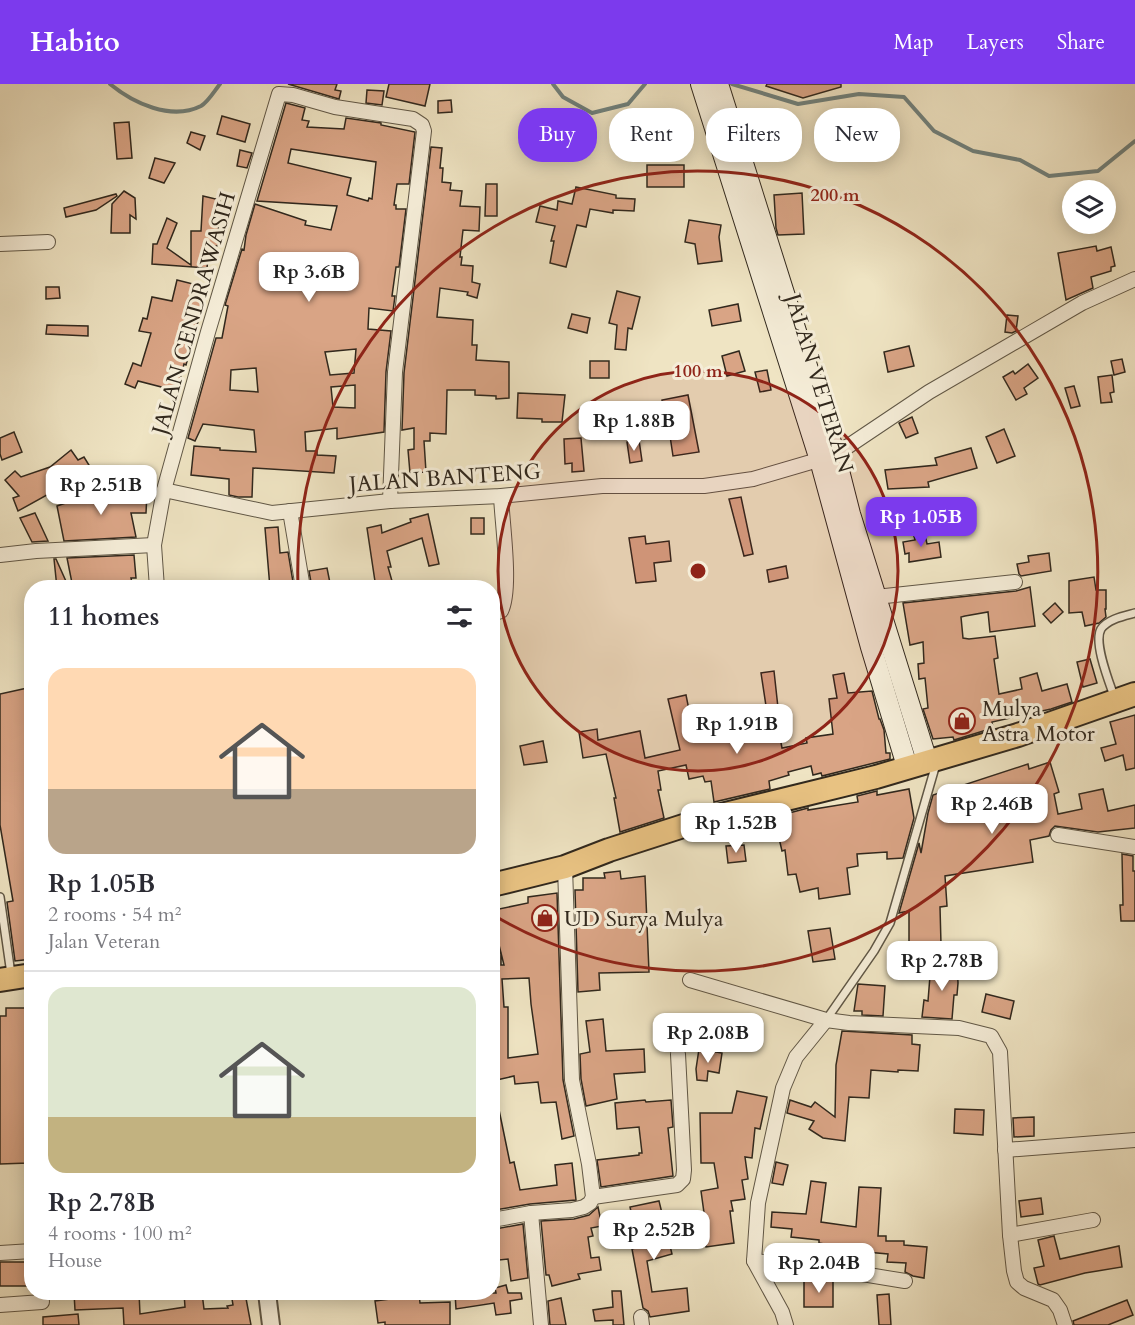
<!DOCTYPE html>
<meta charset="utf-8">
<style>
body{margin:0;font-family:Cardo,serif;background:#f7f7f7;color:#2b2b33;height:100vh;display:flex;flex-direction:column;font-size:22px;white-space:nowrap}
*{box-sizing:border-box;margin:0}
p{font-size:20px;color:#7c7c81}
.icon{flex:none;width:33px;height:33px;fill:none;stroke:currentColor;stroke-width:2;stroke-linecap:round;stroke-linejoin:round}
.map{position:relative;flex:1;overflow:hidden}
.drawer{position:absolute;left:24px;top:496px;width:476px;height:720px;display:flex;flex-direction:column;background:#fff;border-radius:24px;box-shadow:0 3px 15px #0003}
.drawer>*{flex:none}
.banner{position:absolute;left:518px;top:24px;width:526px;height:54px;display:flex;gap:12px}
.fabs{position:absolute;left:1062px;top:96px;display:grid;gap:12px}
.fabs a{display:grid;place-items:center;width:54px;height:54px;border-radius:50%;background:#fff;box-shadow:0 3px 15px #0003;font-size:30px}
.price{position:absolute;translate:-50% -51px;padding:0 14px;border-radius:12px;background:#fff;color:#222;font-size:20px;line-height:39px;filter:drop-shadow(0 2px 3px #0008)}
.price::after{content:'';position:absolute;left:50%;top:36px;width:18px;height:14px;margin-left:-9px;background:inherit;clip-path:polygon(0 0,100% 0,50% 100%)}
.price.selected{background:#7c3aed;color:#fff}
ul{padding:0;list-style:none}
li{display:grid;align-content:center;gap:12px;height:318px;padding:0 24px}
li+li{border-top:2px solid #e1e1e2}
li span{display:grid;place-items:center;height:186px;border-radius:18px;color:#555}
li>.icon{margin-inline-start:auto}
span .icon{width:108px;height:108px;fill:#fffc;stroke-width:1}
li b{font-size:26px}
h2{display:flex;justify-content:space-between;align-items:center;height:72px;padding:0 24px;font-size:26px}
.pill{padding:0 21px;border-radius:24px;background:#fff;box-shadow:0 3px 15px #0003;font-size:21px;line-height:54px}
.pill.selected{background:#7c3aed;color:#fff}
header{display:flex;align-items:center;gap:36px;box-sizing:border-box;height:84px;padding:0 30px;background:#7c3aed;color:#fff}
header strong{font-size:28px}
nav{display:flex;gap:33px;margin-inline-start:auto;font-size:21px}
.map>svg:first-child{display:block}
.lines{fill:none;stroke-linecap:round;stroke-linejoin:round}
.stream{stroke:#71817c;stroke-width:4}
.building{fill:#d9a485;stroke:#31281d;stroke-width:1.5;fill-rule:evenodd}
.service-casing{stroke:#605746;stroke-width:10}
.minor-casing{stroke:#605746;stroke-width:16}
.tertiary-casing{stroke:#605746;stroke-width:20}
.secondary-casing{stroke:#31281d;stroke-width:22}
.trunk-casing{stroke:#31281d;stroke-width:26}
.service{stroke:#f5edd8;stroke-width:7}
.minor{stroke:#f5edd8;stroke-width:14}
.tertiary{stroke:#f5edd8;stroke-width:16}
.secondary{stroke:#f5edd8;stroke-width:20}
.trunk{stroke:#e8c282;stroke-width:22}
.ring{fill:none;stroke:#8f2418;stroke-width:3}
.labels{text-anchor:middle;stroke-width:6;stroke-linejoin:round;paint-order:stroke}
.street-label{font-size:22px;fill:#31281d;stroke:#f5edd8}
.poi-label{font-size:22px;fill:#31281d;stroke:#f5edd8;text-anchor:start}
.centre{fill:#8f2418;stroke:#f5edd8;stroke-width:3}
.ring-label{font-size:18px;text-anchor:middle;font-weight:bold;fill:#8f2418;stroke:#f5edd8;stroke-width:6;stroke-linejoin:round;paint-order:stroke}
</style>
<header>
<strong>Habito</strong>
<nav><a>Map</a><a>Layers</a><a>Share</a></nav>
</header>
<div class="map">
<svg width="1135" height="1241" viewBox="0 0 1135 1241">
<rect width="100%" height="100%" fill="#efe4c3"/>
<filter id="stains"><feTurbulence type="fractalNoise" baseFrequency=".00333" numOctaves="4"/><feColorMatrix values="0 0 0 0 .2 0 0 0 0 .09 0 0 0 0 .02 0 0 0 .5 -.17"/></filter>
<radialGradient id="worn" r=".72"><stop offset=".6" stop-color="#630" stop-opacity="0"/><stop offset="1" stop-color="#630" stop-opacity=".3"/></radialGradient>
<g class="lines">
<g class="stream">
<path d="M110 0C133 19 171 37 201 22 208 18 215 6 220 0"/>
<path d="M553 0 563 13 592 29 628 20 645 0"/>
<path d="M732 0 798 20 859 10 904 13 934 47 973 67 1020 76 1049 92 1098 87 1135 57"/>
</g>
</g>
<g class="building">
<path d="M288 0H337L335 6 341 7 339 15Z"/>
<path d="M389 0H430L425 22 386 13Z"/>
<path d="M767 0H841V3L803 14 766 2Z"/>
<path d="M367 6 384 7 382 21 366 19Z"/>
<path d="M451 16 452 28 438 29V17Z"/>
<path d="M286 19 305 24 302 36 309 37 307 43 344 45 346 34 381 39V41L415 48 409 100H397L394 121H396V125H406L399 183H396L392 212H395L393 227 369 224 368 245 391 247 386 288 384 348 337 355V344L305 348 306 367H317V371L336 372 334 389 253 384 252 413H238L229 411V395L191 391 194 362 220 364V366L256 368 254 346 203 340 195 357 188 354 216 254H222L228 222 225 221 242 165 244 166 246 151 255 120 306 137 305 141 331 146 337 122 257 117ZM291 65 376 78 372 115 369 114 368 117 347 111 351 94 288 79ZM356 265 354 289 330 291 325 268ZM256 284 258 308 230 306 231 286ZM355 301V324L333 323 331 303Z"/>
<path d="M222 32 250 40 245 58 217 50Z"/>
<path d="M129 38 132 74 117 75 114 39Z"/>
<path d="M191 48 205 52 200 66 187 59Z"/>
<path d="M431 63 442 64 440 84H443L442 98 451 99 450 106 462 107 460 122 480 123 479 147 463 146 460 173H462L461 181 473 182 472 198 480 200 477 214 467 211 468 208 440 204 437 233 473 236 472 261H477L476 276 509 278V314L496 315V312L475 311V306H447L446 350 430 349V357H424L426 388 410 389 408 366 414 365V344L402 346 404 289Z"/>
<path d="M240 66 252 69 247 84 237 82Z"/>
<path d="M155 74 175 79 164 99 149 94Z"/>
<rect x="647" y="81" width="37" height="22"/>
<path d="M486 100H497V132H485Z"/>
<path d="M576 103 616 111V114L635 115 634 127 613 126V129L590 125 586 143 577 141 566 183 550 179 554 157H551L555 142 536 138 540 122 557 126 558 117 572 120Z"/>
<path d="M124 107 135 114 136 135 130 131V149H111L112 120Z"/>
<path d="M802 109 804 150 778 151 776 144 774 111Z"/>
<path d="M116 110 117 112 96 126 66 133 64 124Z"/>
<path d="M203 112 220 116 218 151 220 161 209 164 207 184 152 180 153 160H157L167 134 177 139 167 164 191 181V147H201Z"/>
<path d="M689 136 721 141 719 153 722 177 698 180 695 160 685 158Z"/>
<path d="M1096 162 1097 167 1111 163 1115 182 1111 183V187L1091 193 1093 204 1066 216 1058 169Z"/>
<path d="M177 196 205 203 202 226 187 270H189L186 281 184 280 177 307 138 297 135 304 125 300 133 279 141 282 151 249 139 247 143 234 147 235 152 213 172 217Z"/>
<path d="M46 203H59L60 214 46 215Z"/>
<path d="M617 207 640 213 632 245 628 244 626 266 615 265 617 241 609 239Z"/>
<path d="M738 220 741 237 712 242 709 226Z"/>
<path d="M572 230 590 234 587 249 568 244Z"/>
<path d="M1007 231 1018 232 1016 247 1012 249 1005 248Z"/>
<path d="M47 241 88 242V252L46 250Z"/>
<path d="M909 262 914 282 888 288 884 268Z"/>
<path d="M739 267 745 287 727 292 722 272Z"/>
<path d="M1122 275 1125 288 1114 291 1111 277Z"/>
<rect x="590" y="277" width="19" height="17"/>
<path d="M1028 280 1038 294 1024 304 1027 310 1016 316 1003 293 1013 287 1015 290Z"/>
<path d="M767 286 771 306 760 308 755 288Z"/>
<path d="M1112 291 1114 308 1110 309 1112 318 1101 319 1098 293Z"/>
<path d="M1074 302 1080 322 1071 324 1065 304Z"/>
<path d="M518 309 565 311 562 338H542V335L517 334Z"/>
<path d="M688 311 699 368 673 372 667 332H664L662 316Z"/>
<path d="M912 333 918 349 906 354 899 339Z"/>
<path d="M1004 345 1015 372 997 379 986 353Z"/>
<path d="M14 348 22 368 2 376 0 370V354Z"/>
<path d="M581 354 584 387 572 388V379L565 380 564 355Z"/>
<path d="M639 356 642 377 630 379 627 358Z"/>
<path d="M971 364 977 384 928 398 929 403 888 405 885 386 937 381 935 374Z"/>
<path d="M71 366 78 376 84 373 92 386 18 427 13 414 19 412 5 396 15 387 21 393 50 383Z"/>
<path d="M124 406V408L147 409 146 429H131L136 453 64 457 57 422 97 408Z"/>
<path d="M741 413 753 470 744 472 729 415Z"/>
<path d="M35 429 48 457 32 458 20 434Z"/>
<path d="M428 430 439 480 429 482 422 454 387 467 391 483H388L394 504H376L367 444 381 441 382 449 411 438 410 435Z"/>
<rect x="471" y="434" width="13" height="16"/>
<path d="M278 443 280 469 288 468 294 504H270L265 444Z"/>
<path d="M924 446 927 460 939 458 941 473 909 478V469L905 470 903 458 915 456 913 448Z"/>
<path d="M645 452 646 460 669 457 671 477 654 479 656 497 636 499 629 454Z"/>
<path d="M1049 469 1051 487 1021 492 1019 490 1017 480 1029 478 1028 472Z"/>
<path d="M134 471 136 494H131L133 504H73L67 474Z"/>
<path d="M54 475H56L69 504H57Z"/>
<path d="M786 482 788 494 769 498 767 486Z"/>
<path d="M327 484 331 504H312L309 487Z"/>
<path d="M1094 493 1096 506H1106V525H1105L1106 533 1099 539 1085 542 1082 528 1069 529V497Z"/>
<path d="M1030 503 1035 542 990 548 988 528 965 532 961 533 963 554 969 555 995 552 998 574 994 575 999 610 1022 605 1020 594 1037 589 1042 607 1067 600 1072 618 1051 625 992 638 993 644 954 656 953 653 933 655 923 625 928 624 925 594 919 595 918 580 924 579 923 558 910 561 903 519 1016 507Z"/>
<path d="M1055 519 1063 528 1051 539 1043 530Z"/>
<path d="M1090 575 1097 599 1083 603 1077 578Z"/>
<path d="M774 587 779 633 768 635 761 589Z"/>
<path d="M844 589 848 609 872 607 879 635H880L884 646 886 669H890V675L822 692 821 689 813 691 811 682 788 688 789 691 769 697 770 705 714 718 711 697 705 698 703 692 689 695 686 681 658 687 661 706H658L664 734 620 748 614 714H616L606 670 583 674 579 648 597 645 598 656 640 647 645 674 680 666 668 615 686 611 694 651 777 637 782 664 807 659 806 654 833 650 829 615 837 614 833 591Z"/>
<path d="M32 603V875L15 877 7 818 13 817 0 741V610Z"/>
<path d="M1135 631V684L1126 686 1123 671 1105 677 1101 664 1116 660 1110 638Z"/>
<path d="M543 657 547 678 524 681 520 662Z"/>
<path d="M1050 678 1059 708 1054 710 1058 730 1082 725 1079 710 1103 705 1108 727 1135 721V744L1098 748 1055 742 1051 746 1049 752 1030 756 1033 778 945 792 947 822 940 823 941 860 909 861V827L899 829 919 759 921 769 928 729 933 711 1028 680 1029 685Z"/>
<path d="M909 705 914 734 903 774 887 775V768L857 770 858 782 847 784 850 810 819 815 818 804 800 808 796 790 788 791 785 766 782 767 774 733 808 724V726L858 718 857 712 877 707V711Z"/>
<path d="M744 761 746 777 728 779 726 762Z"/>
<path d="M1122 770 1133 772V787H1135V837H1121L1120 821H1123Z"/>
<path d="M620 787 621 795 645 792 649 888 599 889 600 906 578 908 575 806H583V794H605L604 789Z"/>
<path d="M557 809 563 996 574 1052 562 1055 556 1018 541 1019 538 998 515 1000 514 992 492 997V869H501V881H504L496 849H498L494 826 528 819V813ZM529 894 531 920 538 970 508 974V923H504L502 895Z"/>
<path d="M830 844 835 875 813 878 808 847Z"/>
<path d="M957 877 958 899 957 911H954L952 935 922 933 924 916 928 917 930 892H938L937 878Z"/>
<path d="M858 900 885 902 883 932 862 931V927H854Z"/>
<path d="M986 910 1014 917 1010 935 982 928Z"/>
<path d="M6 924H32V963H28L32 987V1035H28V1079L0 1080V932H6Z"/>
<path d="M603 935 606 967 644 965 645 988 614 990 617 1015 586 1022 581 995 580 970 590 968 586 937Z"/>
<path d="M842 947 912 951V960L920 961 918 987 898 986V988L871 986 869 1014 849 1013 845 1057 823 1054 809 1045 814 1037 787 1029 790 1016 811 1023 815 1018 835 1033 836 981Z"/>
<path d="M699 965 722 969 719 989 708 987 707 997 697 996 696 985Z"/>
<path d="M737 1007 767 1013 760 1045 755 1044 752 1074 745 1073 748 1095 742 1096 745 1115 731 1117 733 1127H730L734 1159 706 1163 703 1136H705L701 1107 718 1104 714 1079H701L700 1029H732Z"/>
<path d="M492 1016H497L510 1079 514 1078 520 1106 557 1101 555 1081 572 1079 576 1116 530 1120 495 1126 492 1102V1090H494L492 1078Z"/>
<path d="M645 1016 646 1018 671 1016 673 1043 668 1044 673 1092 601 1103 597 1076 639 1071V1069H642L639 1043 617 1045 615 1019Z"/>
<path d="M955 1025 984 1026 983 1051 954 1049Z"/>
<path d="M1034 1033V1052L1014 1053 1013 1034Z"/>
<path d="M776 1078 788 1081 783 1101 772 1099Z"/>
<path d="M811 1097 826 1099 821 1138 856 1143 859 1103 881 1104 878 1152H886V1157H904V1161L927 1163 924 1194 913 1192 905 1188 906 1179 887 1178 888 1170 866 1168 819 1159V1156L791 1153 792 1145 771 1143 772 1128 806 1130Z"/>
<path d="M1041 1114 1043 1130 1021 1133 1019 1117Z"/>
<path d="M659 1117 672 1170 647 1177 652 1208 687 1204 689 1227 650 1233 648 1227 643 1224 632 1165 639 1163 630 1123Z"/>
<path d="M598 1123 602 1142 591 1144 593 1152 588 1153 591 1174 599 1173 601 1186 578 1190 580 1195 552 1202 549 1191H546L541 1137 574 1135 589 1131Z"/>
<path d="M523 1140 528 1194 511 1197 508 1175 499 1176 495 1145Z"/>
<path d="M1054 1152 1060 1175 1119 1162 1122 1183 1085 1189 1040 1201 1038 1200 1034 1184 1044 1182 1038 1156Z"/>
<rect x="0" y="1178" width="29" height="24"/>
<rect x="804" y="1197" width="29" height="26"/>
<path d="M506 1201 508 1209H521L522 1215 510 1217 511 1229 496 1231 494 1219 456 1225 455 1209H496L495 1204Z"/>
<path d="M612 1207H621L624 1241H613V1236L595 1237 593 1226 613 1223Z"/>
<path d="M74 1209H139L140 1230 185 1223 184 1209H202L204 1225 228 1224 227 1222 233 1221 231 1209H245L251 1241H124L123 1224 75 1226Z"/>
<path d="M396 1209H419L420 1219 450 1218V1241H385V1238L378 1239 375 1217 397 1214Z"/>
<path d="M889 1210 891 1241H879L877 1211Z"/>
<path d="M561 1214 566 1241H550L548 1217Z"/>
<path d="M1127 1216 1133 1231 1108 1241H1074L1073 1237Z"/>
<path d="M78 1230 79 1241H43V1233Z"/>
</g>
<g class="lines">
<defs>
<g id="service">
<path d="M1115 615C1110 600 1093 559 1101 545 1108 535 1124 532 1135 529"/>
<path d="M0 813 11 890"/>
<path d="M826 936 874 867 890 839 936 680"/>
</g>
<g id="minor">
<path d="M0 160 48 158"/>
<path d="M164 406 272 429 390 417 501 412 602 402H704L753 395 835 371 929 308 1082 219 1135 195"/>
<path d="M290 427 303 504"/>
<path d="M0 471 36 467 154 461"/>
<path d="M157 504 154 461 164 406 208 248 279 10 293 11 335 23 413 35 422 41 424 47 395 288 390 417"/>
<path d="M876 513 1015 498"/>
<path d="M492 530 501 527C512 505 502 439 501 412"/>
<path d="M1058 751 1135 763"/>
<path d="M690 896 826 936 849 939 959 944 991 952 1000 968 1010 1151 1014 1187 1017 1198 1024 1204 1053 1216 1060 1226 1065 1241"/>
<path d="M1005 1066 1135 1056"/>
<path d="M593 1113 677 1101 683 1095 684 1086 678 970"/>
<path d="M531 1129 541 1241"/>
<path d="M492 1136 531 1129 572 1126 584 1123 590 1119 593 1113 589 1080 572 996 565 783"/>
<path d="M1010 1151 1093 1136"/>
<path d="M0 1169 32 1167"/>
<path d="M754 1177 832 1185 905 1197"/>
<path d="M0 1221 42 1218 41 1209"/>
<path d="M641 1233 642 1241"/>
<path d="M786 1241 782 1228 754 1177 758 1119 783 1004 796 973 826 936"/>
</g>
<path id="tertiary" d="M267 1209 271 1241"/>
<g id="secondary">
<path d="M701 0 820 376 871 563 907 682"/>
<path d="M718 0 835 371 850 430 927 677"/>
</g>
<g id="trunk">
<path d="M492 801 565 783 609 766 705 735 876 693 1018 651 1135 610"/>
<path d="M0 896 32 891"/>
</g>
</defs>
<use href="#service" class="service-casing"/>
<use href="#minor" class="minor-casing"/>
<use href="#tertiary" class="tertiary-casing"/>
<use href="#secondary" class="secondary-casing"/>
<use href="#trunk" class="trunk-casing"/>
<use href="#service" class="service"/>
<use href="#minor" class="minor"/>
<use href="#tertiary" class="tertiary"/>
<use href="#secondary" class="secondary"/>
<use href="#trunk" class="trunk"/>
</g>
<circle cx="698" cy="487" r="200" fill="#8f2418" fill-opacity=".12"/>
<g class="ring">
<circle cx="698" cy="487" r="200"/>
<path d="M298 501A400 400 0 1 1 495 832"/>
</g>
<defs>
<symbol id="shop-ring" viewBox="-11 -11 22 22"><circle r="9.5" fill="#f5edd8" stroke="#8f2418" stroke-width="1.5"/><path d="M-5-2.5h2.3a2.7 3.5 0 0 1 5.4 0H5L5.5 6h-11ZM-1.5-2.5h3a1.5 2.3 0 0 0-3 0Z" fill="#8f2418"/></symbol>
</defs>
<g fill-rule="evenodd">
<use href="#shop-ring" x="947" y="622" width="30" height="30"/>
<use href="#shop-ring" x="530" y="819" width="30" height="30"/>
</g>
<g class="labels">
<g class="street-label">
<text transform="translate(193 229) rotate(-74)" y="8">JALAN CENDRAWASIH</text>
<text transform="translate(820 299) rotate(73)" y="8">JALAN VETERAN</text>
<text transform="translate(445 393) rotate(-4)" y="8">JALAN BANTENG</text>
</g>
<g class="poi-label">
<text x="982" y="632">Mulya<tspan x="982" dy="25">Astra Motor</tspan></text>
<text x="564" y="842">UD Surya Mulya</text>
</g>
</g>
<circle cx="698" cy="487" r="9" class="centre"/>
<g class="ring-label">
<text x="835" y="117">200 m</text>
<text x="698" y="293">100 m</text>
</g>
<rect width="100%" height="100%" filter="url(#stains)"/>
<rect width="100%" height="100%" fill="url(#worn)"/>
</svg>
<div class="fabs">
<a><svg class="icon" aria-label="layers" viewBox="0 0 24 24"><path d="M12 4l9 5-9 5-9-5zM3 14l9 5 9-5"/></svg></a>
</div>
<b class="price" style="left:309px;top:219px">Rp 3.6B</b>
<b class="price" style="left:634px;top:368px">Rp 1.88B</b>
<b class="price" style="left:101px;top:432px">Rp 2.51B</b>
<b class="price selected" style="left:921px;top:464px">Rp 1.05B</b>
<b class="price" style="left:737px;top:671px">Rp 1.91B</b>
<b class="price" style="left:992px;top:751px">Rp 2.46B</b>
<b class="price" style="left:736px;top:770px">Rp 1.52B</b>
<b class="price" style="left:942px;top:908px">Rp 2.78B</b>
<b class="price" style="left:708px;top:980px">Rp 2.08B</b>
<b class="price" style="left:654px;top:1177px">Rp 2.52B</b>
<b class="price" style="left:819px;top:1210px">Rp 2.04B</b>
<div class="banner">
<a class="pill selected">Buy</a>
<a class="pill">Rent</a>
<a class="pill">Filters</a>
<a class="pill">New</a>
</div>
<section class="drawer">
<h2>11 homes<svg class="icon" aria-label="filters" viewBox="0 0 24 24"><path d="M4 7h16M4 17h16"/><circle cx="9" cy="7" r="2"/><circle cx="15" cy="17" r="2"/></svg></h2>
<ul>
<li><span style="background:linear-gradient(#ffd9b3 65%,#b9a48a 0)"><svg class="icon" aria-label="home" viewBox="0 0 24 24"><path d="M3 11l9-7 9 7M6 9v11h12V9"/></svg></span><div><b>Rp 1.05B</b><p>2 rooms · 54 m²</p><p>Jalan Veteran</p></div></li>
<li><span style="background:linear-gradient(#dfe7d0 70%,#c2b280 0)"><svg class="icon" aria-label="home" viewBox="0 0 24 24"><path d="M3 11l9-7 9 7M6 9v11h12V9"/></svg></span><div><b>Rp 2.78B</b><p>4 rooms · 100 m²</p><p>House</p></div></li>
</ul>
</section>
</div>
